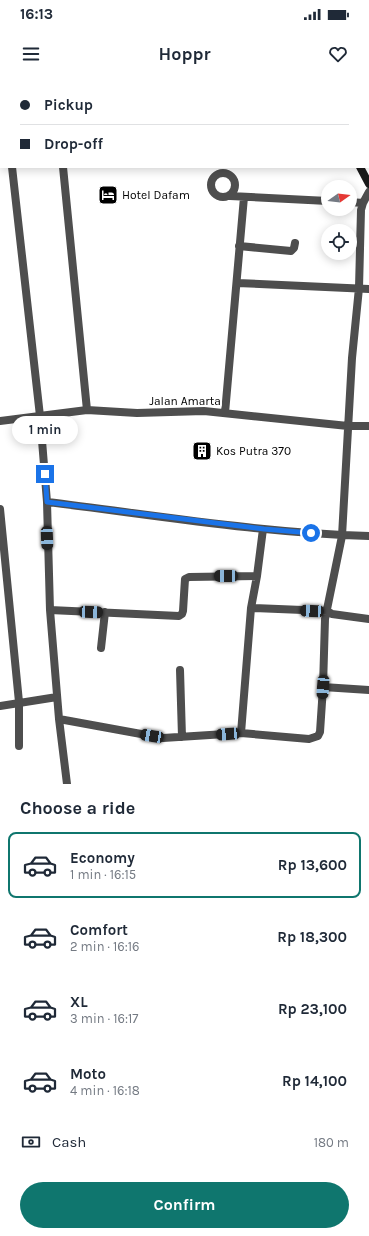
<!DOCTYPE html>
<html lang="en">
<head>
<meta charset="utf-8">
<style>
  :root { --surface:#fff; --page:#f6f6f7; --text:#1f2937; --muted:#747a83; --line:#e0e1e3; --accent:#0f766e }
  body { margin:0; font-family:Karla,sans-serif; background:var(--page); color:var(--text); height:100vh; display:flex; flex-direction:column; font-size:15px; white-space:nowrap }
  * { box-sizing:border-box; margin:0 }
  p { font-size:13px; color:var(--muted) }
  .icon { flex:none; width:22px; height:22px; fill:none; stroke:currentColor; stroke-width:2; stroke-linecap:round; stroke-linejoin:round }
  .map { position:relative; height:704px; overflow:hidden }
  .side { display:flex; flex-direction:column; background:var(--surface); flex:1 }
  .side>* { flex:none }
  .guide { position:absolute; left:0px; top:0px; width:369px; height:88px; box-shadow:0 2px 10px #0003; display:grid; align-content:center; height:88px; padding:0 20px; background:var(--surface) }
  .needle { width:26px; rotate:76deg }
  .controls { position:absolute; left:321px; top:100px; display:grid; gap:8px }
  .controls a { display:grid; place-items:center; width:36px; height:36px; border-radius:50%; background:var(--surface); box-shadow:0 2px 10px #0003; font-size:20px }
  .end { position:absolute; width:18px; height:18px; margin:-9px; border:5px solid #1a73e8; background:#fff; box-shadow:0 0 0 2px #fff }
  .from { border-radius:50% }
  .bubble { position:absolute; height:28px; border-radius:14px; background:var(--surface); box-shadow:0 2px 10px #0003; font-size:13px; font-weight:700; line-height:28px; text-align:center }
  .car { position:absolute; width:12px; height:24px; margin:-12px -6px; border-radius:5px; box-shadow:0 0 3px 1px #0007; background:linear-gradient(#222 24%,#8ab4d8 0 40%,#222 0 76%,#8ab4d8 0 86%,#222 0) }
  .guide b { display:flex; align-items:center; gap:14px; height:38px; font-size:15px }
  .guide b+b { border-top:1px solid var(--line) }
  .guide i { width:10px; height:10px; background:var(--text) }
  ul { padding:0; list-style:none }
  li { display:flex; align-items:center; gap:12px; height:66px; margin:0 8px 6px; padding:0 12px; border:2px solid transparent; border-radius:8px }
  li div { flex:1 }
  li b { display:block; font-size:15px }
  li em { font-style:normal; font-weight:700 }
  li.active { border-color:var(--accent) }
  li>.icon { width:36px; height:36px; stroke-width:1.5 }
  h2 { padding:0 20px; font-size:18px; line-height:48px }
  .pay { display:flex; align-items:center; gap:10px; height:44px; padding:0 20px; font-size:15px }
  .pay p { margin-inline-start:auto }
  .cta { display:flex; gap:8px; margin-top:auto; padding:8px 20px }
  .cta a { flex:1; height:46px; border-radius:24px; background:var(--accent); color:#fff; font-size:16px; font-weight:700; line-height:46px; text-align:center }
  .status { display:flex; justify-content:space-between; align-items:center; height:28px; padding:0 20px; background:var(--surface); direction:ltr }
  .status svg { height:11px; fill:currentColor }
  header { display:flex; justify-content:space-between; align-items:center; height:52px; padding:0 20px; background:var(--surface); font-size:18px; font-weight:700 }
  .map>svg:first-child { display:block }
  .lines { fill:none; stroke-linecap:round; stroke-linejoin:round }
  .street { stroke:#4e4e4e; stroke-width:8 }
  .secondary { stroke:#1b1b1b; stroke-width:8 }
  .route { stroke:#1a73e8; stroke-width:5 }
  .labels { text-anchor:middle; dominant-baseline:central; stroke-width:4; stroke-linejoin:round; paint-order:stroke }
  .poi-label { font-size:12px; fill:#000; stroke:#fff; text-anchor:start }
  .street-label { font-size:12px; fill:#000; stroke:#fff }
</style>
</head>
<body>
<div class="status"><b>16:13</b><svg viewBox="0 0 49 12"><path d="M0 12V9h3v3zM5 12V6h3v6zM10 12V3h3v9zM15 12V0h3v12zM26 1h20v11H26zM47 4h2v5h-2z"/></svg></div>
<header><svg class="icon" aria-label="menu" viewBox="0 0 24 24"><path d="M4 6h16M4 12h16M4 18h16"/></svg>Hoppr<svg class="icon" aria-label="heart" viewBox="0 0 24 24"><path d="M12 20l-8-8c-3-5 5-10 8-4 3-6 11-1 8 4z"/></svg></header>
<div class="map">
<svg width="369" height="704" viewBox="0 0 369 704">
  <rect width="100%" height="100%" fill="#fff"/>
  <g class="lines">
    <!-- street -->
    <path class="street" d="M 17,0 L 17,1
      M 91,0 L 92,1
      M 216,0 L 216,1
      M 268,0 L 268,1
      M 12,87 L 40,336 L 47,422 L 50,530 L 59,639 L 163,658 L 241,653 L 309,659 L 318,656 L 320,652 L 323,607 L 325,539 L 342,456 L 352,278 L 359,208 L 361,130 L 363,123 L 369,112
      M 63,87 L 87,330
      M211 105a12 12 0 1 1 24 0a12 12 0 1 1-24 0Z
      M 230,116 L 328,121
      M 350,122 L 363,123
      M 239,166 L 291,171 L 294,168 L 295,163
      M 237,203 L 369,209
      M 225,333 L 244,117
      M 0,341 L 87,330 L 137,333 L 204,331 L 348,346 L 369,346
      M 47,422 C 154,435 262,453 369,456
      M 0,429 L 19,622 L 19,666
      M 251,528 L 327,531 L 332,534 L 369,539
      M 50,530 L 179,536 L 182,534 L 183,531 L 185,499 L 189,497 L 257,496 L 263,449
      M 101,568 L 105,532
      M 180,590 L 182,657
      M 323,607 L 369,610
      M 0,626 L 57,617
      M 59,639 L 67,704
      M 241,653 L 251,528 L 257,496"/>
    <!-- secondary -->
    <path class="secondary" d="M 361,0 L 361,1
      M 0,62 L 1,62
      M 368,67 L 369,78
      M 360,87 L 369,104"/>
  </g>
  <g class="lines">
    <!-- route -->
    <path class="route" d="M 45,394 L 47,422 L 264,449 L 311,453"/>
  </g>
  <!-- icons -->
  <defs>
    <symbol id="hotel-square" viewBox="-11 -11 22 22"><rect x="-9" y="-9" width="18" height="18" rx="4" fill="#000" stroke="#fff"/><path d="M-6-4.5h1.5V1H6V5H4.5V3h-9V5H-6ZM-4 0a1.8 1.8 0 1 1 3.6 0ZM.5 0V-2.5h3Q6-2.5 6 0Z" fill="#fff"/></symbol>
    <symbol id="building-square" viewBox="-11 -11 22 22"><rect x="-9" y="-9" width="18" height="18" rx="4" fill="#000" stroke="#fff"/><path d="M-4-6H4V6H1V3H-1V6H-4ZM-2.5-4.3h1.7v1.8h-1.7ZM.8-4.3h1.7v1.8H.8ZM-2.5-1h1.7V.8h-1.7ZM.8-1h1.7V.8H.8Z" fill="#fff"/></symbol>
  </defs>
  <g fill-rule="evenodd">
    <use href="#hotel-square" x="97" y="104" width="22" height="22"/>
    <use href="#building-square" x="191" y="360" width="22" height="22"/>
  </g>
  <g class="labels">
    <!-- poi labels -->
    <g class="poi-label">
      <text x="122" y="115">Hotel Dafam</text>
      <text x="216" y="371">Kos Putra 370</text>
    </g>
    <!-- street labels -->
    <g class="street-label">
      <text x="185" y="321">Jalan Amarta</text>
    </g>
  </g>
</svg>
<div class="controls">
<a><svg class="needle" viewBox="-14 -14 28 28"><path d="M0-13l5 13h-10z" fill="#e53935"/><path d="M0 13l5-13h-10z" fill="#747a83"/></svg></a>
<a><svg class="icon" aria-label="locate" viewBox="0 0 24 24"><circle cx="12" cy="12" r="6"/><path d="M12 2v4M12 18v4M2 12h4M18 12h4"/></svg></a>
</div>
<i class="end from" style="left:311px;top:453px"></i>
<i class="end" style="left:45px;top:394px"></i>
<div class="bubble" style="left:12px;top:336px;width:66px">1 min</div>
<i class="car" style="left:47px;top:458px;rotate:178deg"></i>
<i class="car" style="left:226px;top:496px;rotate:270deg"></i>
<i class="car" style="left:312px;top:531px;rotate:273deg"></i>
<i class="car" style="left:91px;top:532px;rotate:92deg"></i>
<i class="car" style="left:323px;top:607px;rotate:184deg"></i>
<i class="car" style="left:228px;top:654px;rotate:266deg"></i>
<i class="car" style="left:152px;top:656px;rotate:280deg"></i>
<div class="guide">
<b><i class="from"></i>Pickup</b>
<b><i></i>Drop-off</b>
</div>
</div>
<section class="side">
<h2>Choose a ride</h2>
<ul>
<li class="active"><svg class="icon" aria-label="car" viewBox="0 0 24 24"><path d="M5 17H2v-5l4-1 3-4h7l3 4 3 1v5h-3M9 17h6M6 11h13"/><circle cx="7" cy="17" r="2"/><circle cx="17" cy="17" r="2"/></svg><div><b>Economy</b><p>1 min · 16:15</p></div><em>Rp 13,600</em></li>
<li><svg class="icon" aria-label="car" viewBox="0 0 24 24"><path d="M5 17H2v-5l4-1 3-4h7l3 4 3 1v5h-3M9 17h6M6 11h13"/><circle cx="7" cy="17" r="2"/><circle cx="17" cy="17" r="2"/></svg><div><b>Comfort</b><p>2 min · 16:16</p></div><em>Rp 18,300</em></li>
<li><svg class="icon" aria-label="car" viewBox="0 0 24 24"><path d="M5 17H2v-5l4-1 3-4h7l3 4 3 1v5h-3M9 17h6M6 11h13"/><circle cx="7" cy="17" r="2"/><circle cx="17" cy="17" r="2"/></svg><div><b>XL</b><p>3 min · 16:17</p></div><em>Rp 23,100</em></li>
<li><svg class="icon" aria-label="car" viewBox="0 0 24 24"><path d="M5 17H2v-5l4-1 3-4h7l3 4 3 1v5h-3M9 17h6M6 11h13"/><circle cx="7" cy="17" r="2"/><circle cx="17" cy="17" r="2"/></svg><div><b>Moto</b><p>4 min · 16:18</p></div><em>Rp 14,100</em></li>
</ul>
<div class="pay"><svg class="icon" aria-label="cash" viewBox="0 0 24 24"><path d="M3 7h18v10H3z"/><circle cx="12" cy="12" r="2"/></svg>Cash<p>180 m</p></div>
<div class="cta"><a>Confirm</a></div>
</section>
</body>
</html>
